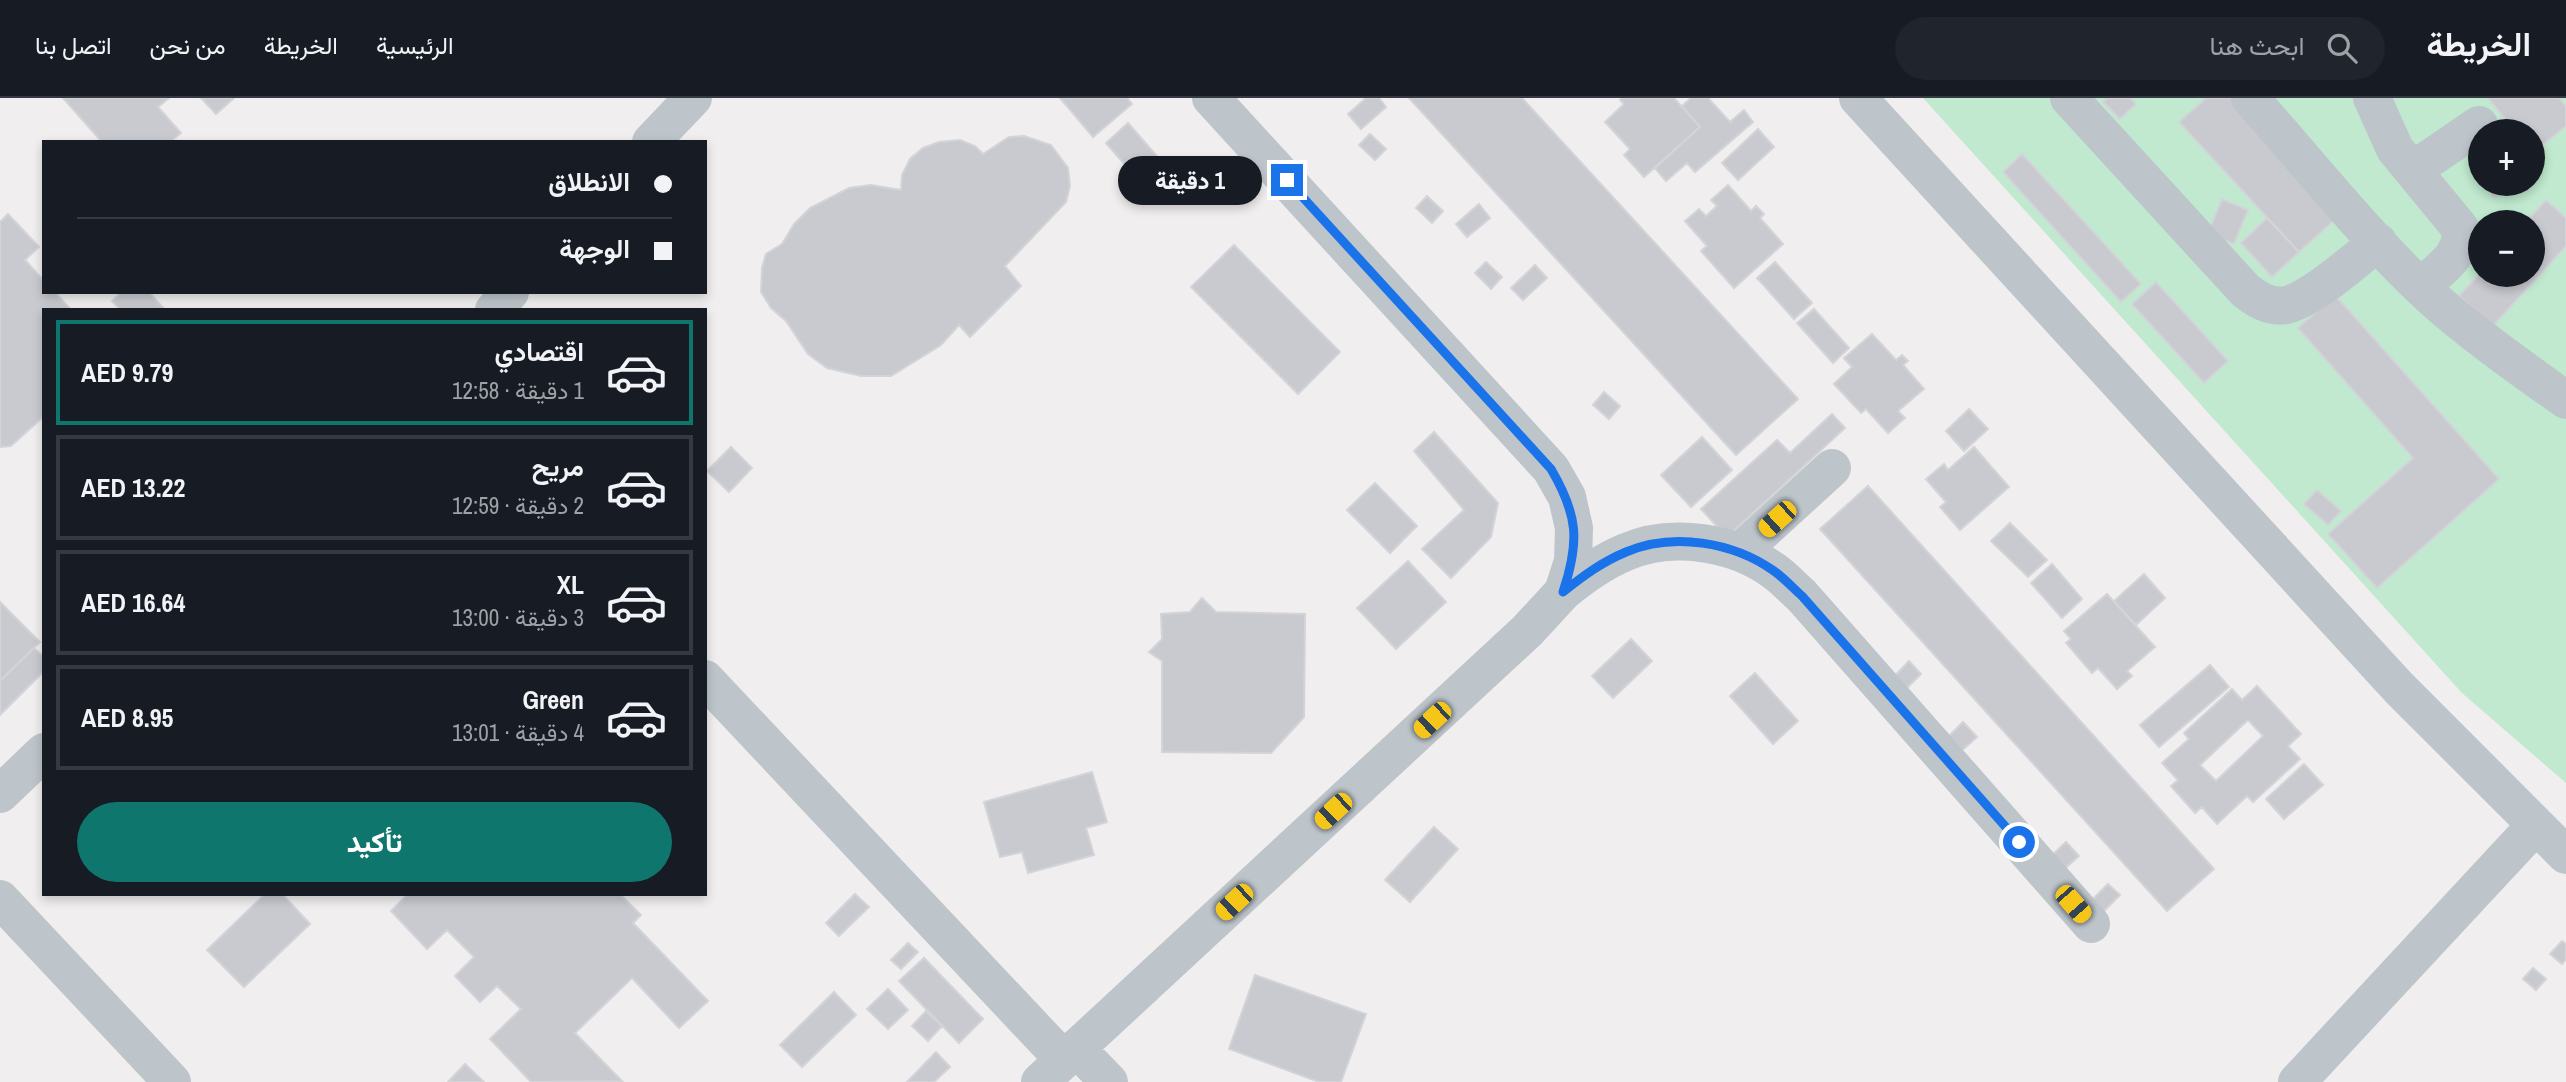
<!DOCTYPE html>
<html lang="ar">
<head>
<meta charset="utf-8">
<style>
  :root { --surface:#171b24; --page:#20242c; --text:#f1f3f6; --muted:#9ea1a6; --line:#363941; --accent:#0f766e }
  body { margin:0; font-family:"Archivo Narrow",Vazirmatn,sans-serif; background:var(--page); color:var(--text); direction:rtl; height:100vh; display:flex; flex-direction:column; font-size:26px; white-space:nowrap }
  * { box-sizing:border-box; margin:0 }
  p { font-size:23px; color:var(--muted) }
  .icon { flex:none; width:38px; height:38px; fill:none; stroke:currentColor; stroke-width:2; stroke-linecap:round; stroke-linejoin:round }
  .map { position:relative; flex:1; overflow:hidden; direction:ltr }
  .side { position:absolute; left:42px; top:210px; width:665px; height:588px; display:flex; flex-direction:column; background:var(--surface); border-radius:0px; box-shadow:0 4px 10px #0003; direction:rtl }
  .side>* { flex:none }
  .hud { position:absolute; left:42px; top:42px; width:665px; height:154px; border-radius:0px; box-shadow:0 4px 10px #0003; direction:rtl; display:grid; align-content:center; height:154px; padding:0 35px; background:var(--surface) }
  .tools { position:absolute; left:2468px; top:21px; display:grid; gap:14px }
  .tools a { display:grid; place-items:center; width:77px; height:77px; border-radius:50%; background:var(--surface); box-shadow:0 4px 10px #0003; font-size:35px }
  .end { position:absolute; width:32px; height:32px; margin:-16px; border:9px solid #1a73e8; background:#fff; box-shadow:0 0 0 4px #fff }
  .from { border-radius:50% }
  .bubble { position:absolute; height:49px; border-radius:24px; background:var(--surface); box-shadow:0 4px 10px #0003; font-size:23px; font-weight:800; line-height:49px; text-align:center; direction:rtl }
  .car { position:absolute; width:21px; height:42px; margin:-21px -10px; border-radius:9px; box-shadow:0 0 5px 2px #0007; background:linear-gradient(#f5c518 24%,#345 0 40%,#f5c518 0 76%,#345 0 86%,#f5c518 0) }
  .hud b { display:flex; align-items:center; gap:24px; height:66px; font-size:26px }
  .hud b+b { border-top:2px solid var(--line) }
  .hud i { width:18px; height:18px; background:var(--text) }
  ul { padding:12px 0 0; list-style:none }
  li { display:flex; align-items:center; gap:21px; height:105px; margin:0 14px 10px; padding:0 21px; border:4px solid var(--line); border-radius:0px }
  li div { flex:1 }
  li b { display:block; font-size:26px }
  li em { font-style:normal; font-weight:800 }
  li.selected { border-color:var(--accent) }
  li>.icon { width:63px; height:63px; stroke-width:1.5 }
  .action { display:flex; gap:14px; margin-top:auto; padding:14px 35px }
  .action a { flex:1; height:80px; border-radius:42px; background:var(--accent); color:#fff; font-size:28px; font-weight:800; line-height:80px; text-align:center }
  header { display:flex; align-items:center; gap:42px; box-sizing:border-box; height:98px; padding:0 35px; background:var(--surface); border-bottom:2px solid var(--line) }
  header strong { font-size:33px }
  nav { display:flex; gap:38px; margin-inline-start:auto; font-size:24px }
  .search { width:490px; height:63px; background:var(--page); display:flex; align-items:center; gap:18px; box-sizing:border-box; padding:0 24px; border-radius:38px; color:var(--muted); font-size:26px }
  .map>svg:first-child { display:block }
  .green { fill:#c0e9cf; fill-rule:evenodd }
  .building { fill:#c9cad0; stroke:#d2d4d8; stroke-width:2; fill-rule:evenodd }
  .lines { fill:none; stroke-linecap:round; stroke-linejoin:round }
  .minor { stroke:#bdc5cb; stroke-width:38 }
  .route { stroke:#1a73e8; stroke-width:9 }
</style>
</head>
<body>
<header>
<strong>الخريطة</strong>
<div class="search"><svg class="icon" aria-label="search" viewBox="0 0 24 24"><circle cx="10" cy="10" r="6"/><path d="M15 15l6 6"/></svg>ابحث هنا</div>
<nav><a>الرئيسية</a><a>الخريطة</a><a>من نحن</a><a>اتصل بنا</a></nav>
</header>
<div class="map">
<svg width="2566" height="984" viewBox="0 0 2566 984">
  <rect width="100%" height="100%" fill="#f0eeee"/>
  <!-- green -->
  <path class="green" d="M 1923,0 L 2566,0 L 2566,685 L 2462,595 ZM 2480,33 L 2532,33 L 2532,86 L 2480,86 ZM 2480,124 L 2532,124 L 2532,177 L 2480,177 Z"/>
  <!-- building -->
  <path class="building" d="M 63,0 L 169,0 L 158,9 L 181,35 L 170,44 L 102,44 Z
    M 201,0 L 234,0 L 216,16 Z
    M 1060,0 L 1127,0 L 1132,6 L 1093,39 Z
    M 1366,0 L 1379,0 L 1386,9 L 1361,31 L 1348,16 Z
    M 1409,0 L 1522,0 L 1798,301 L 1736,357 Z
    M 1622,0 L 1674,0 L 1700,29 L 1644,79 L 1624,57 L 1630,51 L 1605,24 L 1624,6 L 1620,2 Z
    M 1691,0 L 1708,0 L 1730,24 L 1744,12 L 1753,24 L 1695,74 L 1687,65 L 1666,83 L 1655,70 L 1700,29 L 1682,8 Z
    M 2108,0 L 2130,0 L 2136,6 L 2120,21 L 2103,4 Z
    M 2206,0 L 2232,0 L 2340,117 L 2299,154 L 2179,24 Z
    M 2488,0 L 2559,0 L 2566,8 L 2566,28 L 2533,55 L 2532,33 L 2515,33 Z
    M 1128,25 L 1168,71 L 1146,91 L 1106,45 Z
    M 1758,31 L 1774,49 L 1738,82 L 1722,65 Z
    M 1370,36 L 1386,51 L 1375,62 L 1359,47 Z
    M 1024,38 L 1051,47 L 1068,70 L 1070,88 L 1066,104 L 1005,168 L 1021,188 L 970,239 L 959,227 L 941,247 L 891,278 L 861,278 L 827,270 L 808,256 L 786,223 L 771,210 L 761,194 L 762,170 L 766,156 L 782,146 L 794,126 L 810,110 L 849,90 L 871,87 L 901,92 L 902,77 L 910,61 L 923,50 L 939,44 L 960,42 L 975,48 L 983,56 L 1009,39 Z
    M 2022,56 L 2141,186 L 2121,204 L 2003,74 Z
    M 2484,86 L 2505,86 L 2509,90 L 2494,100 Z
    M 1728,87 L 1751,113 L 1756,108 L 1764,116 L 1760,120 L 1783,146 L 1734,190 L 1701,153 L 1707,148 L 1685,123 L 1699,111 L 1706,118 L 1717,108 L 1711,102 Z
    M 1427,98 L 1443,113 L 1432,125 L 1416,110 Z
    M 2222,101 L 2248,112 L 2234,146 L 2208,135 Z
    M 2546,102 L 2566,120 L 2566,148 L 2493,228 L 2459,198 L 2480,175 L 2532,177 L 2532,124 L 2526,124 Z
    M 1479,106 L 1490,120 L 1467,139 L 1456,126 Z
    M 8,116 L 39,149 L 25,162 L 44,183 L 44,194 L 55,194 L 71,212 L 44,212 L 44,318 L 11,348 L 0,349 L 0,124 Z
    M 2267,120 L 2299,154 L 2272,179 L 2241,145 Z
    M 1234,147 L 1340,254 L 1298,296 L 1191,189 Z
    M 1486,164 L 1502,179 L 1491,191 L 1475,175 Z
    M 1775,164 L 1812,205 L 1794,221 L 1757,180 Z
    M 1535,167 L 1547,180 L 1523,202 L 1511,190 Z
    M 2156,184 L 2228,263 L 2204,285 L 2132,206 Z
    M 122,194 L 149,194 L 165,212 L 121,212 L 112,203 Z
    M 2335,197 L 2499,381 L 2377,490 L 2328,436 L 2413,360 L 2298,230 Z
    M 1814,211 L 1849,250 L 1833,265 L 1797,225 Z
    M 1872,236 L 1896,262 L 1902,257 L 1908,263 L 1903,267 L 1924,291 L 1898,313 L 1905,320 L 1888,335 L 1866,311 L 1861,315 L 1834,286 L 1852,269 L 1844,260 Z
    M 1604,294 L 1620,308 L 1609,321 L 1593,307 Z
    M 1969,311 L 1988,331 L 1964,353 L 1946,333 Z
    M 1832,316 L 1845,330 L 1727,439 L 1701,411 L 1777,342 L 1790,355 Z
    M 1434,334 L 1498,405 L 1491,439 L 1451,480 L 1422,451 L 1464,412 L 1414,353 Z
    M 1702,339 L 1732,372 L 1691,409 L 1661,377 Z
    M 731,349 L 752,370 L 729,394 L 707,373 Z
    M 1974,349 L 2009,389 L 1960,432 L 1940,409 L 1946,404 L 1926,381 L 1944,366 L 1948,372 Z
    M 1375,385 L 1417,428 L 1390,455 L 1347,412 Z
    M 1868,388 L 2214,771 L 2167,813 L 1820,431 Z
    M 2317,392 L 2341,413 L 2328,427 L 2304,406 Z
    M 2010,425 L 2047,462 L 2028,479 L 1991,443 Z
    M 1408,463 L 1446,504 L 1396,551 L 1357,510 Z
    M 2052,466 L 2082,501 L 2062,520 L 2031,485 Z
    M 2144,476 L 2165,500 L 2136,527 L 2114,503 Z
    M 2107,496 L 2155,549 L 2127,573 L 2132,578 L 2117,591 L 2098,570 L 2092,575 L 2066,545 L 2071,541 L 2064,533 Z
    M 1202,500 L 1216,514 L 1305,516 L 1304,619 L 1271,655 L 1162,654 L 1162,563 L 1149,554 L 1162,541 L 1161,516 L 1190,514 Z
    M 0,504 L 40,544 L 0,583 Z
    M 1631,541 L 1652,563 L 1613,600 L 1592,578 Z
    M 34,550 L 44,559 L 44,573 L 0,617 L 0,583 Z
    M 1909,563 L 1921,576 L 1900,597 L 1888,585 Z
    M 2210,567 L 2229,589 L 2159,649 L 2140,627 Z
    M 1755,575 L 1798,623 L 1773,646 L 1730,598 Z
    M 2257,588 L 2301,636 L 2288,648 L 2300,661 L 2253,704 L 2247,698 L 2217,726 L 2202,709 L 2195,715 L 2171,688 L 2178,682 L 2162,665 L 2189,641 L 2184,635 L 2232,591 L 2242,602 ZM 2248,622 L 2263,638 L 2216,683 L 2200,667 Z
    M 1963,624 L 1977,639 L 1957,657 L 1943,644 Z
    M 2304,666 L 2323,687 L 2284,721 L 2266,701 Z
    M 1092,674 L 1107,724 L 1086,730 L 1094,757 L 1028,775 L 1022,754 L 1000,759 L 984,704 Z
    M 1434,729 L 1458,751 L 1410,804 L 1385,782 Z
    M 2066,744 L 2079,758 L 2061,774 L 2049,760 Z
    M 2108,786 L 2120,797 L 2102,815 L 2090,804 Z
    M 265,796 L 282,796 L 310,826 L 244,889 L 207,852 Z
    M 408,796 L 620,796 L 641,817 L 633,825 L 708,903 L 679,930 L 632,880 L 575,935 L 622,983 L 531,984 L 490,941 L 521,911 L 497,888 L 480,904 L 455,878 L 474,859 L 447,832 L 427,851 L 391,813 Z
    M 855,796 L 869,809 L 839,838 L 826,825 Z
    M 2562,843 L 2566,846 L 2566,861 L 2562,866 L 2550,856 Z
    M 908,845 L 918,854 L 901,871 L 891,862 Z
    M 924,860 L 983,921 L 959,945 L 899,883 Z
    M 2533,870 L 2546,881 L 2536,892 L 2523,881 Z
    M 1255,877 L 1366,916 L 1341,984 L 1319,984 L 1229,951 Z
    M 888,891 L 908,912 L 888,931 L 867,911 Z
    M 834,894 L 856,917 L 802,969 L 780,947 Z
    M 926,913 L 942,928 L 928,943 L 912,928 Z
    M 936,954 L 950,969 L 934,984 L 907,984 Z
    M 465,966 L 484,984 L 448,984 Z"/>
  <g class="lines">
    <!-- minor -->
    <path class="minor" d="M 1858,0 L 2399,590 L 2566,757
      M 2069,0 L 2245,192 C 2257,202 2270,210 2286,207 C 2311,202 2357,161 2378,144
      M 2250,0 C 2312,69 2376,152 2446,212 C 2484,244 2525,273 2566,302
      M 2372,0 L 2395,51 L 2460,130 C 2465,156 2440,171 2422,188
      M 651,44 L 693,0
      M 2413,72 L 2479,27
      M 494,212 L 510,194
      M 1740,454 L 1832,370
      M 1563,494 C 1583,478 1602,464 1626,454 C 1672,434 1734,444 1774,473 C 1784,480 1793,490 1802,498 L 2091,826
      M 705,581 L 1064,962
      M 0,696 L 44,654
      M 0,801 L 172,984
      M 1076,950 L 1109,984
      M 1040,984 L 1527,533 L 1563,494 L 1573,463 L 1574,430 L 1567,399 L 1551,371 L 1211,0
      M 2297,984 L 2535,728"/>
  </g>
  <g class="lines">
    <!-- route -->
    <path class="route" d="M 1287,82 L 1551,371 C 1578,417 1580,443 1563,494 C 1583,478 1602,464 1626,454 C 1673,434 1733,444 1774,473 C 1784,480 1793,490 1802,498 L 2019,744"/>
  </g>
</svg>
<div class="tools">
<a>+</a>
<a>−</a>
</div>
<i class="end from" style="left:2019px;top:744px"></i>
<i class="end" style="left:1287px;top:82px"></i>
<div class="bubble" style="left:1118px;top:58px;width:144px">1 دقيقة</div>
<i class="car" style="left:1777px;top:421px;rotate:228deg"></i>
<i class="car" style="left:1432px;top:622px;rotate:227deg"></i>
<i class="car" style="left:1333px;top:713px;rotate:227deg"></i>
<i class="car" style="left:1234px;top:804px;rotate:227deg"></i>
<i class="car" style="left:2073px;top:806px;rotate:139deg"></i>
<div class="hud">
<b><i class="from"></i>الانطلاق</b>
<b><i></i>الوجهة</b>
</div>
<section class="side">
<ul>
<li class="selected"><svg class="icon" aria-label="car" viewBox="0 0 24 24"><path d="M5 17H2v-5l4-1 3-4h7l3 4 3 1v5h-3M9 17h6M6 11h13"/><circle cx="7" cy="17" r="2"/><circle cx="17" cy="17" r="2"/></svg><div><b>اقتصادي</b><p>1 دقيقة · 12:58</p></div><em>AED 9.79</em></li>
<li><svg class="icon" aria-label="car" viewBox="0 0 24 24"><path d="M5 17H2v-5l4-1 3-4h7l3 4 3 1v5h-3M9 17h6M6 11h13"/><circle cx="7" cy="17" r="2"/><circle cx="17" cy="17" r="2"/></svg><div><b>مريح</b><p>2 دقيقة · 12:59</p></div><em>AED 13.22</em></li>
<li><svg class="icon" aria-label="car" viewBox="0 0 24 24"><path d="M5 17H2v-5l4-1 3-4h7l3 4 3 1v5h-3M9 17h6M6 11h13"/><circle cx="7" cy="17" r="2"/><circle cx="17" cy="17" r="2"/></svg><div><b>XL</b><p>3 دقيقة · 13:00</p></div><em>AED 16.64</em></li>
<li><svg class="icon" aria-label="car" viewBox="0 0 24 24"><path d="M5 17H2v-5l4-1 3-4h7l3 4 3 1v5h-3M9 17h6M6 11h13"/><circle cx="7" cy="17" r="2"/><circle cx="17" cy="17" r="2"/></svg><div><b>Green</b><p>4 دقيقة · 13:01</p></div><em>AED 8.95</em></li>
</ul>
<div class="action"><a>تأكيد</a></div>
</section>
</div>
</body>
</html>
